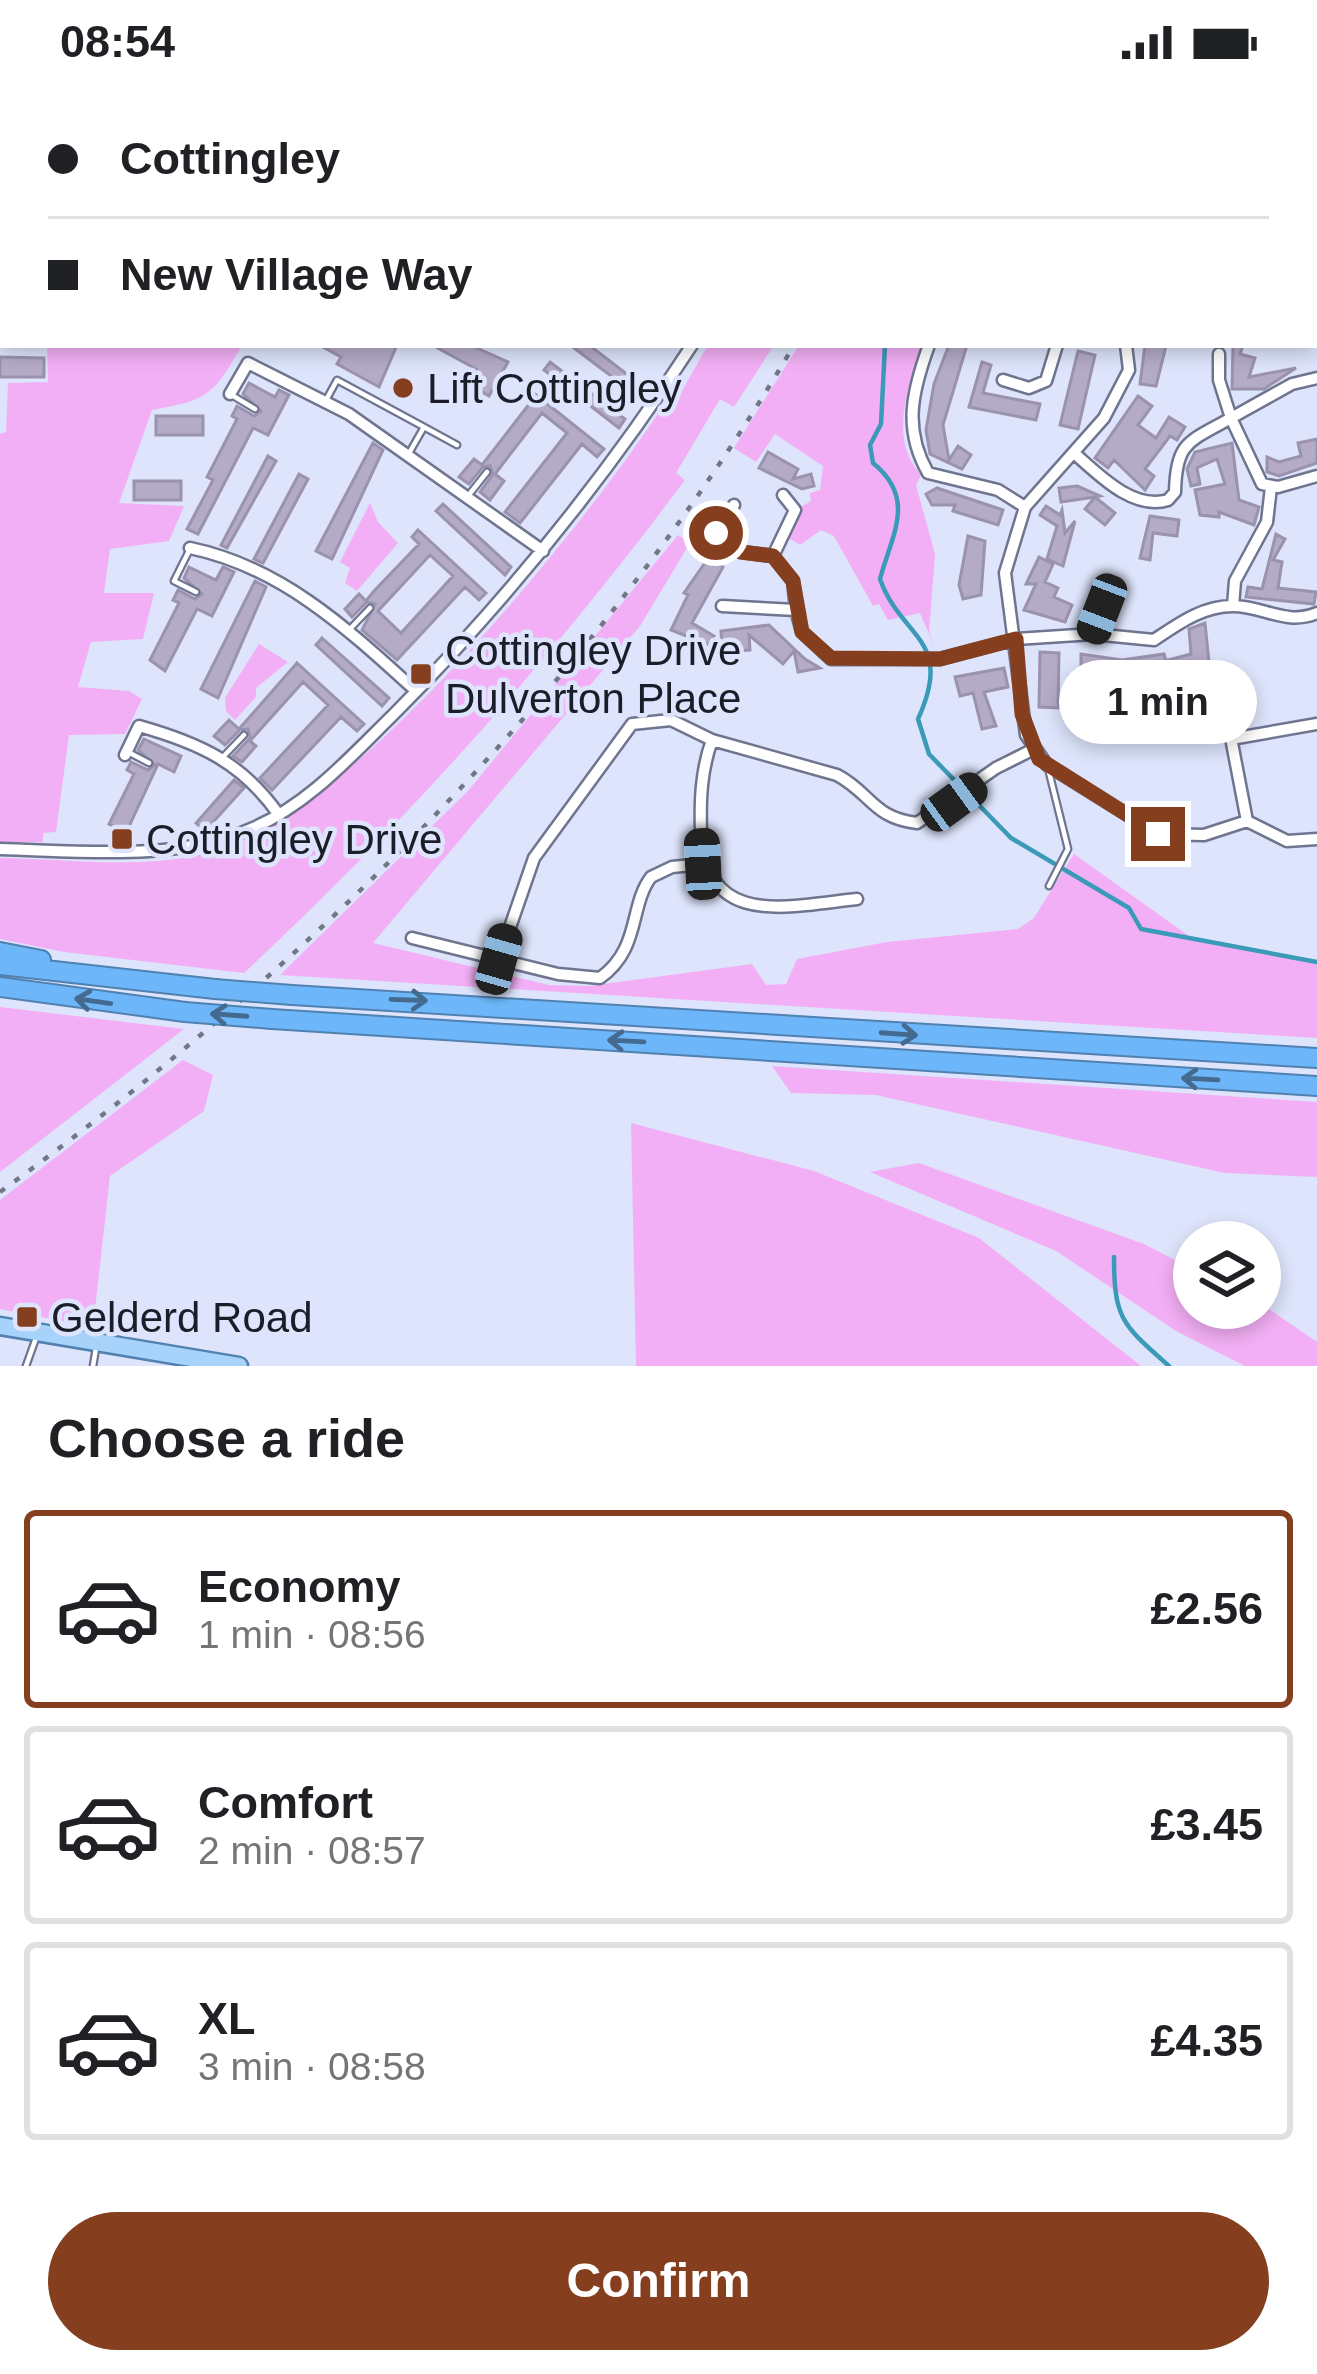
<!DOCTYPE html>
<html lang="en">
<head>
<meta charset="utf-8">
<style>
  :root { --surface:#fff; --page:#f2f2f2; --text:#202124; --muted:#757577; --line:#e0e0e0; --accent:#863f1e }
  body { margin:0; font-family:Helvetica,sans-serif; background:var(--page); color:var(--text); height:100vh; display:flex; flex-direction:column; font-size:45px; white-space:nowrap }
  * { box-sizing:border-box; margin:0 }
  p { font-size:39px; color:var(--muted) }
  .icon { flex:none; width:66px; height:66px; fill:none; stroke:currentColor; stroke-width:2; stroke-linecap:round; stroke-linejoin:round }
  .map { position:relative; height:1282px; overflow:hidden }
  .drawer { display:flex; flex-direction:column; background:var(--surface); flex:1 }
  .drawer>* { flex:none }
  .banner { position:absolute; left:0px; top:0px; width:1317px; height:264px; box-shadow:0 6px 18px #0003; display:grid; align-content:center; height:264px; padding:0 48px; background:var(--surface) }
  .buttons { position:absolute; left:1173px; top:1137px; display:grid; gap:24px }
  .buttons a { display:grid; place-items:center; width:108px; height:108px; border-radius:50%; background:var(--surface); box-shadow:0 6px 18px #0003; font-size:60px }
  .end { position:absolute; width:54px; height:54px; margin:-27px; border:15px solid #863f1e; background:#fff; box-shadow:0 0 0 6px #fff }
  .from { border-radius:50% }
  .bubble { position:absolute; height:84px; border-radius:42px; background:var(--surface); box-shadow:0 6px 18px #0003; font-size:39px; font-weight:700; line-height:84px; text-align:center }
  .car { position:absolute; width:36px; height:72px; margin:-36px -18px; border-radius:15px; box-shadow:0 0 9px 3px #0007; background:linear-gradient(#222 24%,#8ab4d8 0 40%,#222 0 76%,#8ab4d8 0 86%,#222 0) }
  .banner b { display:flex; align-items:center; gap:42px; height:114px; font-size:45px }
  .banner b+b { border-top:3px solid var(--line) }
  .banner i { width:30px; height:30px; background:var(--text) }
  ul { padding:0; list-style:none }
  li { display:flex; align-items:center; gap:36px; height:198px; margin:0 24px 18px; padding:0 24px; border:6px solid var(--line); border-radius:12px }
  li div { flex:1 }
  li b { display:block; font-size:45px }
  li em { font-style:normal; font-weight:700 }
  li.current { border-color:var(--accent) }
  li>.icon { width:108px; height:108px; stroke-width:1.5 }
  h2 { padding:0 48px; font-size:54px; line-height:144px }
  .primary-button { display:flex; gap:24px; margin-top:auto; padding:24px 48px }
  .primary-button a { flex:1; height:138px; border-radius:72px; background:var(--accent); color:#fff; font-size:48px; font-weight:700; line-height:138px; text-align:center }
  .status { display:flex; justify-content:space-between; align-items:center; height:84px; padding:0 60px; background:var(--surface); direction:ltr }
  .status svg { height:33px; fill:currentColor }
  .map>svg:first-child { display:block }
  .green { fill:#f3aff5 }
  .lines { fill:none; stroke-linecap:round; stroke-linejoin:round }
  .stream { stroke:#3a9ab7; stroke-width:4.5 }
  .building { fill:#b4abc7; stroke:#9b92ae; stroke-width:3; fill-rule:evenodd }
  .service-casing { stroke:#6f758f; stroke-width:9 }
  .minor-casing { stroke:#6f758f; stroke-width:15 }
  .primary-casing { stroke:#5081b0; stroke-width:21 }
  .motorway-casing { stroke:#5081b0; stroke-width:22 }
  .service { stroke:#fff; stroke-width:4.5 }
  .minor { stroke:#fff; stroke-width:10 }
  .primary { stroke:#a7d3fb; stroke-width:16 }
  .motorway { stroke:#6cb6f9; stroke-width:18 }
  .rail { stroke:#727787; stroke-width:4.5; stroke-dasharray:6 12; stroke-linecap:butt }
  .motorway-bridge-casing { stroke:#5081b0; stroke-width:22; stroke-linecap:butt }
  .motorway-bridge { stroke:#6cb6f9; stroke-width:18 }
  .oneway { stroke:#446a90 }
  .route { stroke:#863f1e; stroke-width:15 }
  .poi-dot { fill:#863f1e; stroke:#dde4fb; stroke-width:4.5 }
  .labels { text-anchor:middle; dominant-baseline:central; stroke-width:9; stroke-linejoin:round; paint-order:stroke }
  .poi-label { font-size:42px; fill:#1b1e28; stroke:#dde4fb; text-anchor:start }
</style>
</head>
<body>
<div class="status"><b>08:54</b><svg viewBox="0 0 49 12"><path d="M0 12V9h3v3zM5 12V6h3v6zM10 12V3h3v9zM15 12V0h3v12zM26 1h20v11H26zM47 4h2v5h-2z"/></svg></div>
<div class="map">
<svg width="1317" height="1282" viewBox="0 0 1317 1282">
  <rect width="100%" height="100%" fill="#dde4fb"/>
  <!-- green -->
  <path class="green" d="M 47,261 L 242,261 C 214,311 208,316 152,326 L 119,419 L 184,422 L 169,457 L 110,465 L 104,509 L 154,509 L 143,555 L 91,558 L 78,603 L 129,607 L 142,615 L 125,650 L 69,651 L 56,748 L 43,749 L 43,758 L 0,758 L 0,350 L 6,348 L 8,299 L 48,298 Z
    M 708,261 L 774,261 L 734,323 L 720,315 L 676,389 L 685,396 C 550,577 409,735 244,889 L 64,868 L 0,855 L 0,774 C 69,775 151,787 218,766 C 354,726 579,449 659,328 L 671,326 Z
    M 799,261 L 922,261 C 908,302 888,356 921,391 L 916,401 L 935,470 L 929,548 L 935,564 L 920,529 L 888,536 L 879,520 L 873,522 L 834,452 L 821,446 L 800,461 L 789,454 L 801,423 L 811,417 L 810,409 L 820,406 L 823,382 L 775,350 L 756,378 L 734,364 Z
    M 370,419 L 378,438 L 398,459 L 357,507 L 345,499 L 350,484 L 340,478 Z
    M 678,451 L 690,459 L 640,542 L 373,859 L 549,901 L 589,902 L 752,880 L 766,901 L 786,900 L 797,875 L 887,858 L 1018,845 L 1034,834 L 1074,770 L 1189,852 L 1317,878 L 1317,954 L 280,891 L 468,707 Z
    M 259,560 L 288,578 L 256,604 L 256,613 L 235,636 L 226,627 L 225,614 Z
    M 0,923 L 184,945 L 0,1088 Z
    M 183,976 L 213,991 L 204,1027 L 110,1092 L 93,1243 L 0,1225 L 0,1116 Z
    M 772,982 L 1317,1018 L 1317,1093 L 1225,1089 L 876,1011 L 791,1009 Z
    M 631,1039 L 814,1087 L 979,1154 L 1141,1282 L 636,1282 Z
    M 919,1079 L 1144,1160 L 1194,1186 L 1194,1224 L 1260,1224 L 1260,1219 L 1317,1258 L 1317,1282 L 1245,1282 L 1176,1247 L 1056,1167 L 870,1088 Z"/>
  <g class="lines">
    <!-- stream -->
    <path class="stream" d="M 994,3 L 996,0
      M 885,261 L 881,340 L 870,361 L 873,379 C 917,415 892,450 880,495 C 901,555 955,554 918,635 L 929,670 L 960,702
      M 976,718 L 1011,754 L 1129,824 L 1141,845 L 1317,878
      M 1114,1173 C 1114,1236 1123,1241 1169,1282"/>
  </g>
  <!-- building -->
  <path class="building" d="M 319,261 L 397,261 L 379,303 L 337,280 L 341,273 Z
    M 432,261 L 470,261 L 508,278 L 489,312 L 468,300 L 476,285 Z
    M 570,261 L 589,261 L 649,307 L 643,316 Z
    M 949,261 L 967,261 L 943,341 L 949,376 L 958,362 L 971,371 L 962,385 L 930,370 L 926,346 L 934,300 Z
    M 1145,261 L 1166,262 L 1156,302 L 1140,300 Z
    M 1233,261 L 1243,261 L 1240,270 L 1255,274 L 1249,293 L 1296,284 L 1264,305 L 1232,305 Z
    M 1078,267 L 1095,271 L 1078,345 L 1060,341 Z
    M 0,273 L 44,274 L 44,293 L 0,293 Z
    M 550,278 L 625,335 L 619,344 L 544,286 Z
    M 982,278 L 991,281 L 983,309 L 1040,320 L 1036,336 L 969,323 Z
    M 249,299 L 275,313 L 279,306 L 289,311 L 268,351 L 253,344 L 198,450 L 187,445 L 213,396 L 207,393 L 237,335 L 232,332 L 237,322 L 254,332 L 261,327 L 243,310 Z
    M 530,306 L 604,365 L 597,373 L 582,360 L 520,439 L 505,428 L 567,349 L 542,329 L 495,390 L 504,397 L 490,416 L 480,408 L 493,390 L 490,382 L 483,383 L 469,400 L 459,393 L 474,375 L 482,381 L 530,319 L 524,314 Z
    M 1138,312 L 1152,322 L 1138,341 L 1156,354 L 1169,333 L 1185,343 L 1177,356 L 1170,352 L 1145,385 L 1154,392 L 1145,406 L 1114,376 L 1108,384 L 1095,374 Z
    M 156,332 L 203,332 L 203,351 L 156,351 Z
    M 1317,355 L 1317,379 L 1279,392 L 1267,388 L 1267,373 L 1279,378 L 1301,372 L 1298,359 Z
    M 373,359 L 383,366 L 332,475 L 316,467 Z
    M 1232,359 L 1239,416 L 1259,423 L 1254,441 L 1219,428 L 1219,433 L 1200,431 L 1195,406 L 1225,400 L 1217,375 L 1197,384 L 1200,400 L 1191,402 L 1187,385 L 1195,368 Z
    M 768,368 L 798,385 L 793,395 L 811,390 L 814,402 L 802,405 L 759,384 Z
    M 268,372 L 276,377 L 227,464 L 221,461 Z
    M 299,390 L 308,395 L 263,479 L 254,475 Z
    M 134,397 L 181,397 L 181,416 L 134,416 Z
    M 1077,402 L 1100,412 L 1095,413 L 1115,429 L 1105,441 L 1085,425 L 1095,413 L 1061,418 L 1059,404 Z
    M 937,404 L 1003,426 L 998,441 L 953,427 L 955,421 L 932,421 L 926,410 Z
    M 443,420 L 511,483 L 505,491 L 436,427 Z
    M 1046,422 L 1060,431 L 1062,426 L 1065,449 L 1075,437 L 1063,482 L 1047,475 L 1057,442 L 1040,431 Z
    M 1150,432 L 1179,436 L 1177,452 L 1153,449 L 1150,476 L 1140,474 Z
    M 418,446 L 486,509 L 479,516 L 465,503 L 397,576 L 362,546 L 375,520 L 367,518 L 352,533 L 345,525 L 359,510 L 366,517 L 374,507 L 419,460 L 412,453 ZM 430,471 L 453,492 L 401,549 L 378,527 Z
    M 1276,450 L 1285,455 L 1273,476 L 1282,478 L 1278,504 L 1316,508 L 1314,520 L 1246,513 L 1248,503 L 1262,505 Z
    M 968,452 L 985,457 L 981,511 L 963,515 L 959,501 Z
    M 709,473 L 723,483 L 692,539 L 714,552 L 709,561 L 671,546 L 688,511 L 684,509 Z
    M 1039,473 L 1053,480 L 1045,498 L 1058,504 L 1054,513 L 1072,521 L 1065,538 L 1024,526 L 1036,500 L 1026,500 Z
    M 189,483 L 216,496 L 223,483 L 234,488 L 212,532 L 197,525 L 165,587 L 150,576 L 179,519 L 173,516 L 178,506 L 195,515 L 202,510 L 184,494 Z
    M 255,497 L 266,503 L 218,614 L 201,605 Z
    M 1205,539 L 1209,578 L 1171,587 L 1168,576 L 1191,570 L 1189,545 Z
    M 769,541 L 805,575 L 820,584 L 798,588 L 794,567 L 783,580 L 749,551 L 750,566 L 722,568 L 721,547 Z
    M 322,554 L 389,614 L 382,622 L 316,561 Z
    M 1040,568 L 1059,569 L 1058,624 L 1039,623 Z
    M 1081,570 L 1122,576 L 1164,570 L 1168,584 L 1116,588 L 1116,592 L 1081,589 Z
    M 297,579 L 364,640 L 357,647 L 341,633 L 272,706 L 260,694 L 328,621 L 303,598 L 250,657 L 256,662 L 242,678 L 233,672 L 250,654 L 248,645 L 240,646 L 225,661 L 214,652 L 229,636 L 239,645 Z
    M 1004,584 L 1008,603 L 984,608 L 996,642 L 982,645 L 973,609 L 960,612 L 955,593 Z
    M 144,655 L 181,672 L 174,688 L 158,680 L 126,749 L 109,740 L 134,690 L 127,686 L 131,678 L 148,686 L 155,681 L 138,666 Z
    M 234,696 L 244,704 L 205,747 L 196,739 Z"/>
  <g class="lines">
    <defs>
      <path id="service" d="M 258,0 L 265,0
        M 230,310 L 255,325
        M 325,318 L 337,296 L 424,343 L 408,371
        M 424,343 L 457,361
        M 468,412 L 487,388
        M 190,465 L 174,497 L 196,508
        M 349,546 L 370,524
        M 128,668 L 149,679
        M 221,675 L 244,651
        M 1049,802 L 1068,765 L 1049,688
        M 26,1282 L 36,1254
        M 93,1282 L 96,1264"/>
      <path id="minor" d="M 224,0 L 225,3
        M 757,0 L 757,3
        M 1061,0 L 1063,3
        M 1207,0 L 1219,3
        M 89,3 L 91,0
        M 509,3 L 511,0
        M 800,3 L 800,0
        M 1103,3 L 1122,3
        M 1153,3 L 1154,0
        M 1238,3 L 1239,0
        M 0,207 L 3,203
        M 929,261 C 912,308 903,345 928,389 L 998,406 L 1025,423
        M 1126,261 L 1129,286 L 1104,334 L 1025,423 L 1005,489 L 1026,651 L 1047,681 L 1158,750 L 1204,751 L 1247,737 L 1287,757 L 1317,755
        M 1317,294 L 1292,300 L 1231,334 L 1262,400 L 1278,403 L 1317,392
        M 1003,296 L 1029,304 L 1046,297 L 1057,261
        M 230,310 L 248,279 L 349,330 L 543,467
        M 1074,369 C 1098,390 1133,427 1168,416 L 1175,408 C 1176,357 1189,358 1231,334 L 1219,296 L 1219,270
        M 734,421 L 715,449 L 741,468 L 773,472 L 793,497 L 796,526
        M 190,464 C 282,483 349,546 416,607
        M 773,472 L 795,426 L 783,411
        M 722,522 L 796,526 L 802,548 L 831,575 L 940,575 L 1016,555 L 1093,550 L 1154,556 C 1178,540 1202,522 1233,522 C 1264,522 1286,542 1317,529
        M 1233,522 L 1235,497 L 1267,438 L 1271,403
        M 1093,550 L 1112,500
        M 1227,633 L 1247,737
        M 1231,655 L 1317,640
        M 712,656 C 701,687 700,716 701,748 C 706,844 784,823 857,815
        M 125,671 L 139,642 C 199,659 242,678 279,731
        M 0,765 C 81,767 177,778 253,744 C 309,720 351,672 394,630 C 506,517 605,395 692,261
        M 412,854 L 558,890 L 600,894 C 641,865 629,822 651,793 L 672,783 L 703,780
        M 499,875 L 534,774 L 632,640 L 671,636 L 712,656 L 837,691 C 871,709 873,734 917,739 L 996,684 L 1032,666"/>
      <path id="primary" d="M 0,1242 L 239,1282"/>
      <path id="motorway" d="M 0,868 L 41,876
        M 0,881 L 215,905
        M 0,903 L 185,928
        M 292,911 L 1317,974
        M 272,935 L 1317,1002"/>
    </defs>
    <!-- service casing -->
    <use href="#service" class="service-casing"/>
    <!-- minor casing -->
    <use href="#minor" class="minor-casing"/>
    <!-- primary casing -->
    <use href="#primary" class="primary-casing"/>
    <!-- motorway casing -->
    <use href="#motorway" class="motorway-casing"/>
    <!-- service -->
    <use href="#service" class="service"/>
    <!-- minor -->
    <use href="#minor" class="minor"/>
    <!-- primary -->
    <use href="#primary" class="primary"/>
    <!-- motorway -->
    <use href="#motorway" class="motorway"/>
    <!-- rail -->
    <path class="rail" d="M 935,3 L 937,0
      M 0,1108 C 312,882 598,596 794,261"/>
    <defs>
      <path id="motorway-bridge" d="M 215,905 L 292,911
        M 185,928 L 272,935"/>
    </defs>
    <!-- motorway-bridge casing -->
    <use href="#motorway-bridge" class="motorway-bridge-casing"/>
    <!-- motorway-bridge -->
    <use href="#motorway-bridge" class="motorway-bridge"/>
  </g>
  <!-- one-way arrows -->
  <defs><path id="oneway-shaft" d="M-6 0H5M1.5-3L5.5 0L1.5 3" fill="none" stroke-width="1.6" stroke-linecap="round" stroke-linejoin="round" transform="scale(3)"/></defs>
  <g class="oneway">
    <use href="#oneway-shaft" transform="translate(409 916) rotate(2)"/>
    <use href="#oneway-shaft" transform="translate(93 917) rotate(-172)"/>
    <use href="#oneway-shaft" transform="translate(229 931) rotate(-176)"/>
    <use href="#oneway-shaft" transform="translate(899 950) rotate(4)"/>
    <use href="#oneway-shaft" transform="translate(626 957) rotate(-177)"/>
    <use href="#oneway-shaft" transform="translate(1200 995) rotate(-177)"/>
  </g>
  <g class="lines">
    <!-- route -->
    <path class="route" d="M 716,449 L 741,468 L 773,472 L 793,497 L 802,548 L 831,574 L 940,575 L 1016,555 L 1022,630 L 1039,675 L 1158,750"/>
  </g>
  <!-- markers -->
  <g class="poi-dot">
    <circle cx="403" cy="304" r="12"/>
    <rect x="409" y="578" width="24" height="24" rx="6"/>
    <rect x="110" y="743" width="24" height="24" rx="6"/>
    <rect x="15" y="1221" width="24" height="24" rx="6"/>
  </g>
  <g class="labels">
    <!-- poi labels -->
    <g class="poi-label">
      <text x="427" y="304">Lift Cottingley</text>
      <text x="445" y="566">Cottingley Drive<tspan x="445" dy="48">Dulverton Place</tspan></text>
      <text x="146" y="755">Cottingley Drive</text>
      <text x="51" y="1233">Gelderd Road</text>
    </g>
  </g>
</svg>
<div class="buttons">
<a><svg class="icon" aria-label="layers" viewBox="0 0 24 24"><path d="M12 4l9 5-9 5-9-5zM3 14l9 5 9-5"/></svg></a>
</div>
<i class="end from" style="left:716px;top:449px"></i>
<i class="end" style="left:1158px;top:750px"></i>
<div class="bubble" style="left:1059px;top:576px;width:198px">1 min</div>
<i class="car" style="left:1102px;top:525px;rotate:201deg"></i>
<i class="car" style="left:954px;top:718px;rotate:54deg"></i>
<i class="car" style="left:703px;top:780px;rotate:357deg"></i>
<i class="car" style="left:499px;top:875px;rotate:16deg"></i>
<div class="banner">
<b><i class="from"></i>Cottingley</b>
<b><i></i>New Village Way</b>
</div>
</div>
<section class="drawer">
<h2>Choose a ride</h2>
<ul>
<li class="current"><svg class="icon" aria-label="car" viewBox="0 0 24 24"><path d="M5 17H2v-5l4-1 3-4h7l3 4 3 1v5h-3M9 17h6M6 11h13"/><circle cx="7" cy="17" r="2"/><circle cx="17" cy="17" r="2"/></svg><div><b>Economy</b><p>1 min · 08:56</p></div><em>£2.56</em></li>
<li><svg class="icon" aria-label="car" viewBox="0 0 24 24"><path d="M5 17H2v-5l4-1 3-4h7l3 4 3 1v5h-3M9 17h6M6 11h13"/><circle cx="7" cy="17" r="2"/><circle cx="17" cy="17" r="2"/></svg><div><b>Comfort</b><p>2 min · 08:57</p></div><em>£3.45</em></li>
<li><svg class="icon" aria-label="car" viewBox="0 0 24 24"><path d="M5 17H2v-5l4-1 3-4h7l3 4 3 1v5h-3M9 17h6M6 11h13"/><circle cx="7" cy="17" r="2"/><circle cx="17" cy="17" r="2"/></svg><div><b>XL</b><p>3 min · 08:58</p></div><em>£4.35</em></li>
</ul>
<div class="primary-button"><a>Confirm</a></div>
</section>
</body>
</html>
